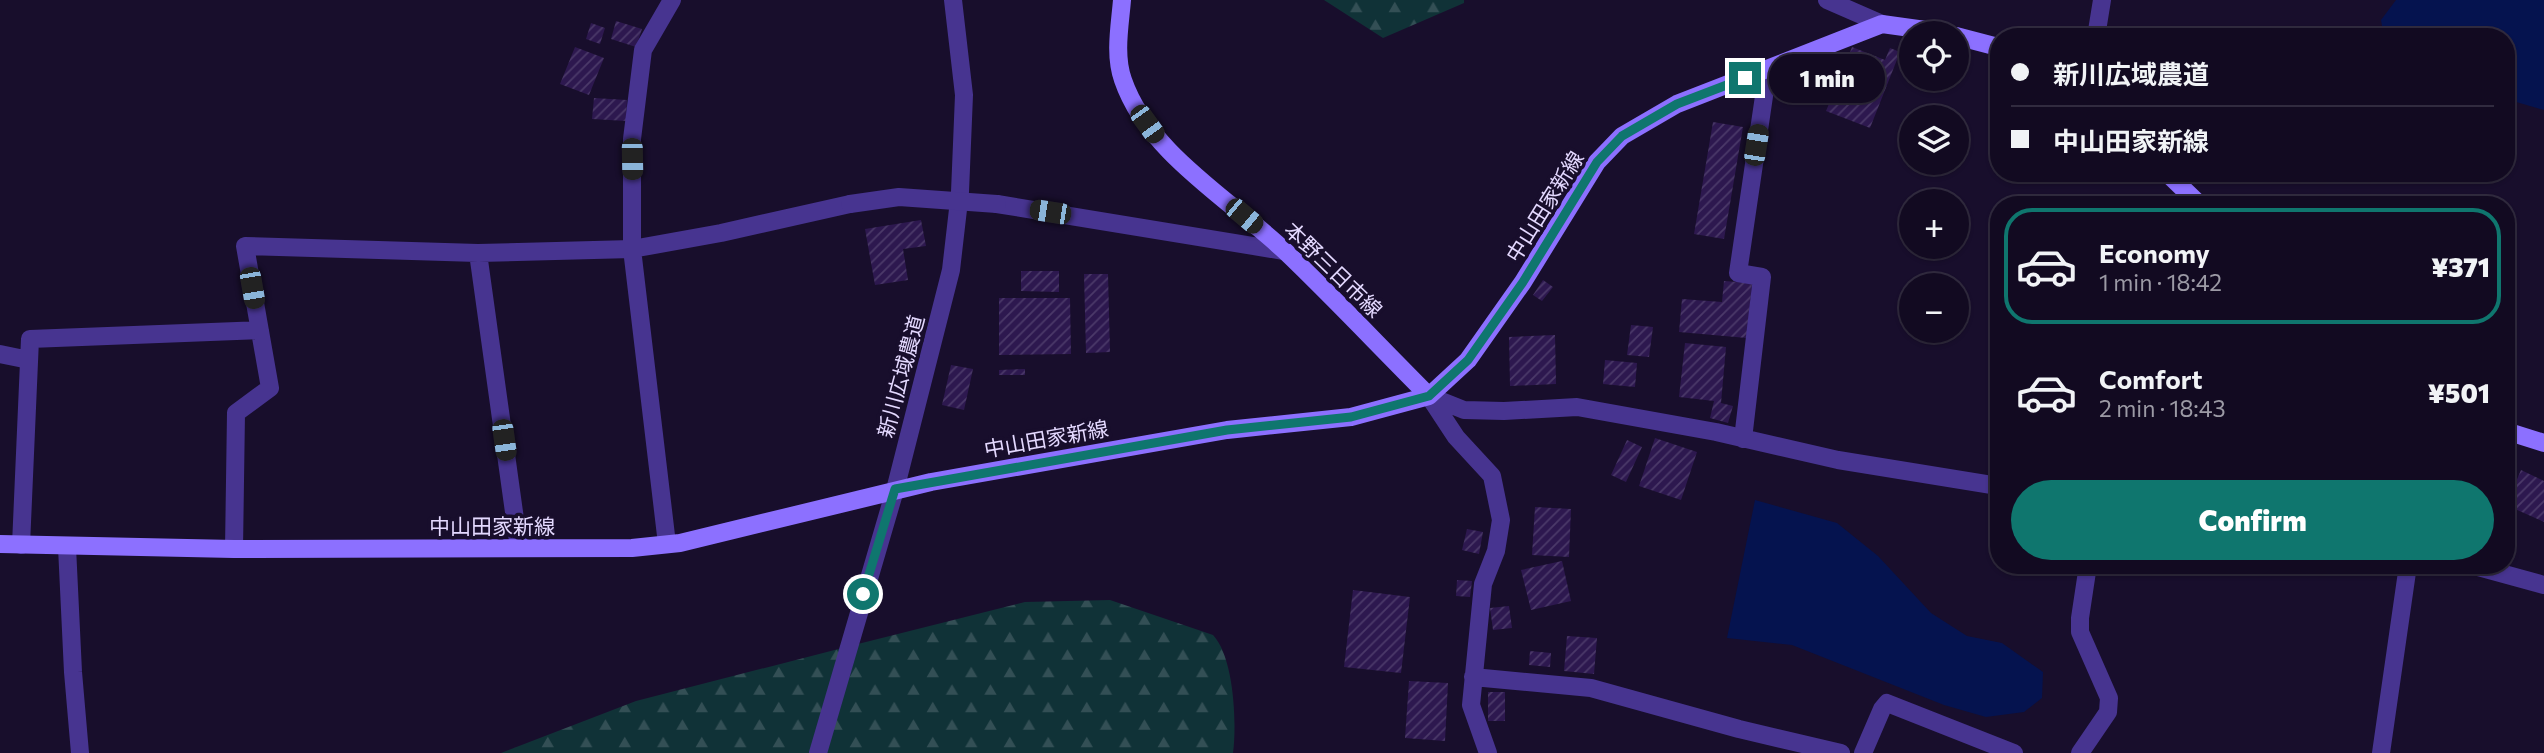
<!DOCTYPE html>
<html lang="en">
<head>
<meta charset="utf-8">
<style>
  :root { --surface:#120a21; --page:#1b132a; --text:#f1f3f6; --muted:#9c9aa5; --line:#312b3f; --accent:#0f766e }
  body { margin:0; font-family:Commissioner,"Noto Sans JP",sans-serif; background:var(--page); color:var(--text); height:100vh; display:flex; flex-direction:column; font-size:26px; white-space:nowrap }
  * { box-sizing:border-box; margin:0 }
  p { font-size:23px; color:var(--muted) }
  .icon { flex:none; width:38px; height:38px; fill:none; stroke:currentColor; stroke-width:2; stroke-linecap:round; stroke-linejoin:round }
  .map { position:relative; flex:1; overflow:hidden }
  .side { position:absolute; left:1990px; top:196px; width:525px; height:378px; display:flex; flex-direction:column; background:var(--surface); border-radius:28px; box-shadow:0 2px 5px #0004,0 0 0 2px var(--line) }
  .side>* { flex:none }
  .guide { position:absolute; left:1990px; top:28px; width:525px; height:154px; border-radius:28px; box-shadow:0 2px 5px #0004,0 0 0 2px var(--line); display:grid; align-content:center; height:154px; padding:0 21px; background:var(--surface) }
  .controls { position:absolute; left:1899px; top:21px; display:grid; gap:14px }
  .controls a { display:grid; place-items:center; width:70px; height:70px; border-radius:50%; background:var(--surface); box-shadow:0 2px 5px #0004,0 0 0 2px var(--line); font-size:35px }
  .end { position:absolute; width:32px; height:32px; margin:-16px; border:9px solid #0f766e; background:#fff; box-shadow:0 0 0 4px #fff }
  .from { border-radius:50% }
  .bubble { position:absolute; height:49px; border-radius:24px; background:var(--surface); box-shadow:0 2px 5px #0004,0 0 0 2px var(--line); font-size:23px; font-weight:800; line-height:49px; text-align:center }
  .car { position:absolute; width:21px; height:42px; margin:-21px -10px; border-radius:9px; box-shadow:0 0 5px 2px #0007; background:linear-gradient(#222 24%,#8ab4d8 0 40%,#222 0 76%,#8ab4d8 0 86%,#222 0) }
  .guide b { display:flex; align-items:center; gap:24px; height:66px; font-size:26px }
  .guide b+b { border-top:2px solid var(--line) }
  .guide i { width:18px; height:18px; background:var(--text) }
  ul { padding:12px 0 0; list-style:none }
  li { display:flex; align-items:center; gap:21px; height:116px; margin:0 14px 10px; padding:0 7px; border:4px solid transparent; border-radius:28px }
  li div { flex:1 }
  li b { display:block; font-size:26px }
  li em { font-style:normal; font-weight:800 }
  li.selected { border-color:var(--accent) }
  li>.icon { width:63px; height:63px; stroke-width:1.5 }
  .primary-button { display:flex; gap:14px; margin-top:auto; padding:14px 21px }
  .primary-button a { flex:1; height:80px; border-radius:42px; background:var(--accent); color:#fff; font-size:28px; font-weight:800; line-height:80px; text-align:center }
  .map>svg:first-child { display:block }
  .forest { fill:url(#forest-firs) }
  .water { fill:#05134f }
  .building { fill:url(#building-hatch) }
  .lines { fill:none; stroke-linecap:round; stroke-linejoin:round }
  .minor { stroke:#473490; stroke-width:18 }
  .tertiary { stroke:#473490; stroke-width:18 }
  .secondary { stroke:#8c70ff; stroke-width:18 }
  .minor-bridge { stroke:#473490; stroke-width:18 }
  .route { stroke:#0f766e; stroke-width:9 }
  .labels { text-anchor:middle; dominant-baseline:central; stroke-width:7; stroke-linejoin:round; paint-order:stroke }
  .street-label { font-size:21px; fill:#e4d9ff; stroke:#180e2c }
</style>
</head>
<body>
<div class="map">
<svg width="2544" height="753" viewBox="0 0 2544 753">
  <defs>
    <pattern id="forest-firs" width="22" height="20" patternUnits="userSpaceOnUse" patternTransform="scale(1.75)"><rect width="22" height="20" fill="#103237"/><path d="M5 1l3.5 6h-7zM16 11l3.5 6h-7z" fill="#334f55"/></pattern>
    <pattern id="building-hatch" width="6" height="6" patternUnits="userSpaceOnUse" patternTransform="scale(1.75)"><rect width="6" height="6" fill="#2d184f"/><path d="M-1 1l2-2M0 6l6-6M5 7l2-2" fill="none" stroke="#4b3969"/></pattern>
  </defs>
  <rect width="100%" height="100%" fill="#180e2c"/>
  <!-- forest -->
  <path class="forest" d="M 1324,0 L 1464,0 L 1464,3 L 1383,38 Z
    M 1110,600 L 1213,635 C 1234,657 1237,723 1233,753 L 501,753 L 636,701 L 854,645 L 1025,602 Z"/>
  <!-- water -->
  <path class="water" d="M 2396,0 L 2544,0 L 2544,110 L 2506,99 L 2506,37 L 2384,37 L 2381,20 Z
    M 1755,500 L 1837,523 L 1878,556 L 1931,613 L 1967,636 L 2002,643 L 2043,672 L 2042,698 L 2024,712 L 1986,717 L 1944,705 L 1792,645 L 1727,638 Z"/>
  <!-- building -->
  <path class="building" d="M 616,21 L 642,29 L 636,47 L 611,39 Z
    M 591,23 L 605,28 L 600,44 L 586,39 Z
    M 575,47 L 604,58 L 589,95 L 560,84 Z
    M 1852,47 L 1885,60 L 1890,48 L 1900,52 L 1870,128 L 1826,111 L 1831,99 L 1819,94 L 1833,60 L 1845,65 Z
    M 594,98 L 627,100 L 626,121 L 592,119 Z
    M 1713,122 L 1743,127 L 1724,239 L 1694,234 Z
    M 921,220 L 926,246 L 903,249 L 908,280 L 875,285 L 865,229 Z
    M 1021,271 L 1059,271 L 1059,292 L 1021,291 Z
    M 1084,274 L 1108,274 L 1110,352 L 1086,353 Z
    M 1543,280 L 1553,287 L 1542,301 L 1533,295 Z
    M 1724,281 L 1752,283 L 1747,338 L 1679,332 L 1682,299 L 1722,302 Z
    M 999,298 L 1070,298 L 1071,354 L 999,355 Z
    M 1631,325 L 1653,327 L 1649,357 L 1627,355 Z
    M 1555,335 L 1556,384 L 1510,386 L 1509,337 Z
    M 1685,343 L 1726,347 L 1721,403 L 1733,406 L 1728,423 L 1710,418 L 1714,401 L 1679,397 Z
    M 1605,360 L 1637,363 L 1635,387 L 1603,384 Z
    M 951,365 L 973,369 L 964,410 L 942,405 Z
    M 1025,369 L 1025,375 L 999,375 L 999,370 Z
    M 1655,438 L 1697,452 L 1681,500 L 1639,486 Z
    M 1627,440 L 1642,447 L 1626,482 L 1611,475 Z
    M 2506,444 L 2512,445 L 2507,466 L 2506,466 Z
    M 2521,470 L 2544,481 L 2544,522 L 2506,505 Z
    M 1535,507 L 1571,509 L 1569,557 L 1532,555 Z
    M 1467,529 L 1483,532 L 1479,554 L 1462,550 Z
    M 1562,561 L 1571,601 L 1531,610 L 1521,570 Z
    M 1457,580 L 1472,581 L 1470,597 L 1456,596 Z
    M 1353,590 L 1410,597 L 1401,673 L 1344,667 Z
    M 1509,606 L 1512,628 L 1493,630 L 1490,608 Z
    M 1567,636 L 1597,638 L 1594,674 L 1564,671 Z
    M 1530,651 L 1551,653 L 1550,667 L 1529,665 Z
    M 1409,681 L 1448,683 L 1445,741 L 1405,738 Z
    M 1488,692 L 1505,692 L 1505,721 L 1488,721 Z"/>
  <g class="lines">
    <!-- minor -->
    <path class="minor" d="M 1827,0 L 1882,24
      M 2096,37 L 2102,0
      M 997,204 L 1284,251
      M 478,253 L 519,548
      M 0,354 L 29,360
      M 1429,396 L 1464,410 L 1504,411 L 1577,407 L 1716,432 L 1838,460 L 1998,486
      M 1429,396 L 1456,437 L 1492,476 L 1501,520 L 1496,551 L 1483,584 L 1471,705 L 1488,753
      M 1743,439 L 1762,277 L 1738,273 L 1768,69
      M 667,544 L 632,249 L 632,139 L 643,50 L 672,0
      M 21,545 L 30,339 L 260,330
      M 67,547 L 73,672 L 80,753
      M 234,549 L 236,413 L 270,388 L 245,246 L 478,253 L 632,249 L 721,233 L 850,204
      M 2471,565 L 2544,585
      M 1473,677 L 1591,688 L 1739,729 L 1841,753
      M 1863,753 L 1882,709 L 1887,703 L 2014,753
      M 2080,753 L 2108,712 L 2109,698 L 2080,632 L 2080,618 L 2088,565
      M 2381,753 L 2408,565"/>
    <!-- tertiary -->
    <path class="tertiary" d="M 818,753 L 895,490 L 951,270 L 960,192 L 964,95 L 953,0"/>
    <!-- secondary -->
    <path class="secondary" d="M 1122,0 C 1120,25 1114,55 1123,80 C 1148,153 1231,200 1286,252 C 1335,299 1381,348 1429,396
      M 1956,36 L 1998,47
      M 2167,173 L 2200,205
      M 2506,431 L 2544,443
      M 0,544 L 234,549 L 632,548 L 680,543 L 931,482 L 1227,430 L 1351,417 L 1429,396 L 1468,360 L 1523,282 L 1597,162 L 1622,136 L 1677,104 L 1882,24 L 1947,33"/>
    <!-- minor-bridge -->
    <path class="minor-bridge" d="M 850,204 L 899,197 L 997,204"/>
  </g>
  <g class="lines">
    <!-- route -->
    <path class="route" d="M 863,594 L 895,489 L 1227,430 L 1351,417 L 1429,396 L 1468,360 L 1523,282 L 1597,162 L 1622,136 L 1677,104 L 1745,78"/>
  </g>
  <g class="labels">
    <!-- street labels -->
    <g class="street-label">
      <text transform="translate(1544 206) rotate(-58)">中山田家新線</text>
      <text transform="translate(1334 269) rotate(44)">本野三日市線</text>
      <text transform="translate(900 376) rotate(-75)">新川広域農道</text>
      <text transform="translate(1046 438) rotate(-10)">中山田家新線</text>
      <text x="492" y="525">中山田家新線</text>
    </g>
  </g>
</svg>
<div class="controls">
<a><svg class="icon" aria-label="locate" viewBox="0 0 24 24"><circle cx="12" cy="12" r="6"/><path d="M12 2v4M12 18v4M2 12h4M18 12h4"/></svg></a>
<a><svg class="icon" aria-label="layers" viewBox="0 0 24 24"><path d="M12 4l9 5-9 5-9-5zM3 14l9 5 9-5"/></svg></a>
<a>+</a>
<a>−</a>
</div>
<i class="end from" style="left:863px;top:594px"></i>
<i class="end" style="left:1745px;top:78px"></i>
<div class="bubble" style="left:1769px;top:54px;width:116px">1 min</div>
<i class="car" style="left:1147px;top:124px;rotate:144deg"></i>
<i class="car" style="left:1756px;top:145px;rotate:9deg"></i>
<i class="car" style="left:632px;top:159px;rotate:179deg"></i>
<i class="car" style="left:1050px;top:212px;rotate:279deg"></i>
<i class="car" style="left:1244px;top:216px;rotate:130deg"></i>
<i class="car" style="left:252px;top:288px;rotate:170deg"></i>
<i class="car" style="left:504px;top:440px;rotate:172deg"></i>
<div class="guide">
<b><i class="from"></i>新川広域農道</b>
<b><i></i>中山田家新線</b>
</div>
<section class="side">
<ul>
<li class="selected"><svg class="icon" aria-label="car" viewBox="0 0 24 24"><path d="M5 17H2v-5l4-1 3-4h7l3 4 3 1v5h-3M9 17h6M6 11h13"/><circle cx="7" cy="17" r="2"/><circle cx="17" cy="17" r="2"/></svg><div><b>Economy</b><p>1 min · 18:42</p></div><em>¥371</em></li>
<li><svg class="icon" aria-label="car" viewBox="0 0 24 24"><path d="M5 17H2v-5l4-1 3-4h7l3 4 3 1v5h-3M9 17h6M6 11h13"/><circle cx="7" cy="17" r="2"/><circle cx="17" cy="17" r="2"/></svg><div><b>Comfort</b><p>2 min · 18:43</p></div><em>¥501</em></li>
</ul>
<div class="primary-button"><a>Confirm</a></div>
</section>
</div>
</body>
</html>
